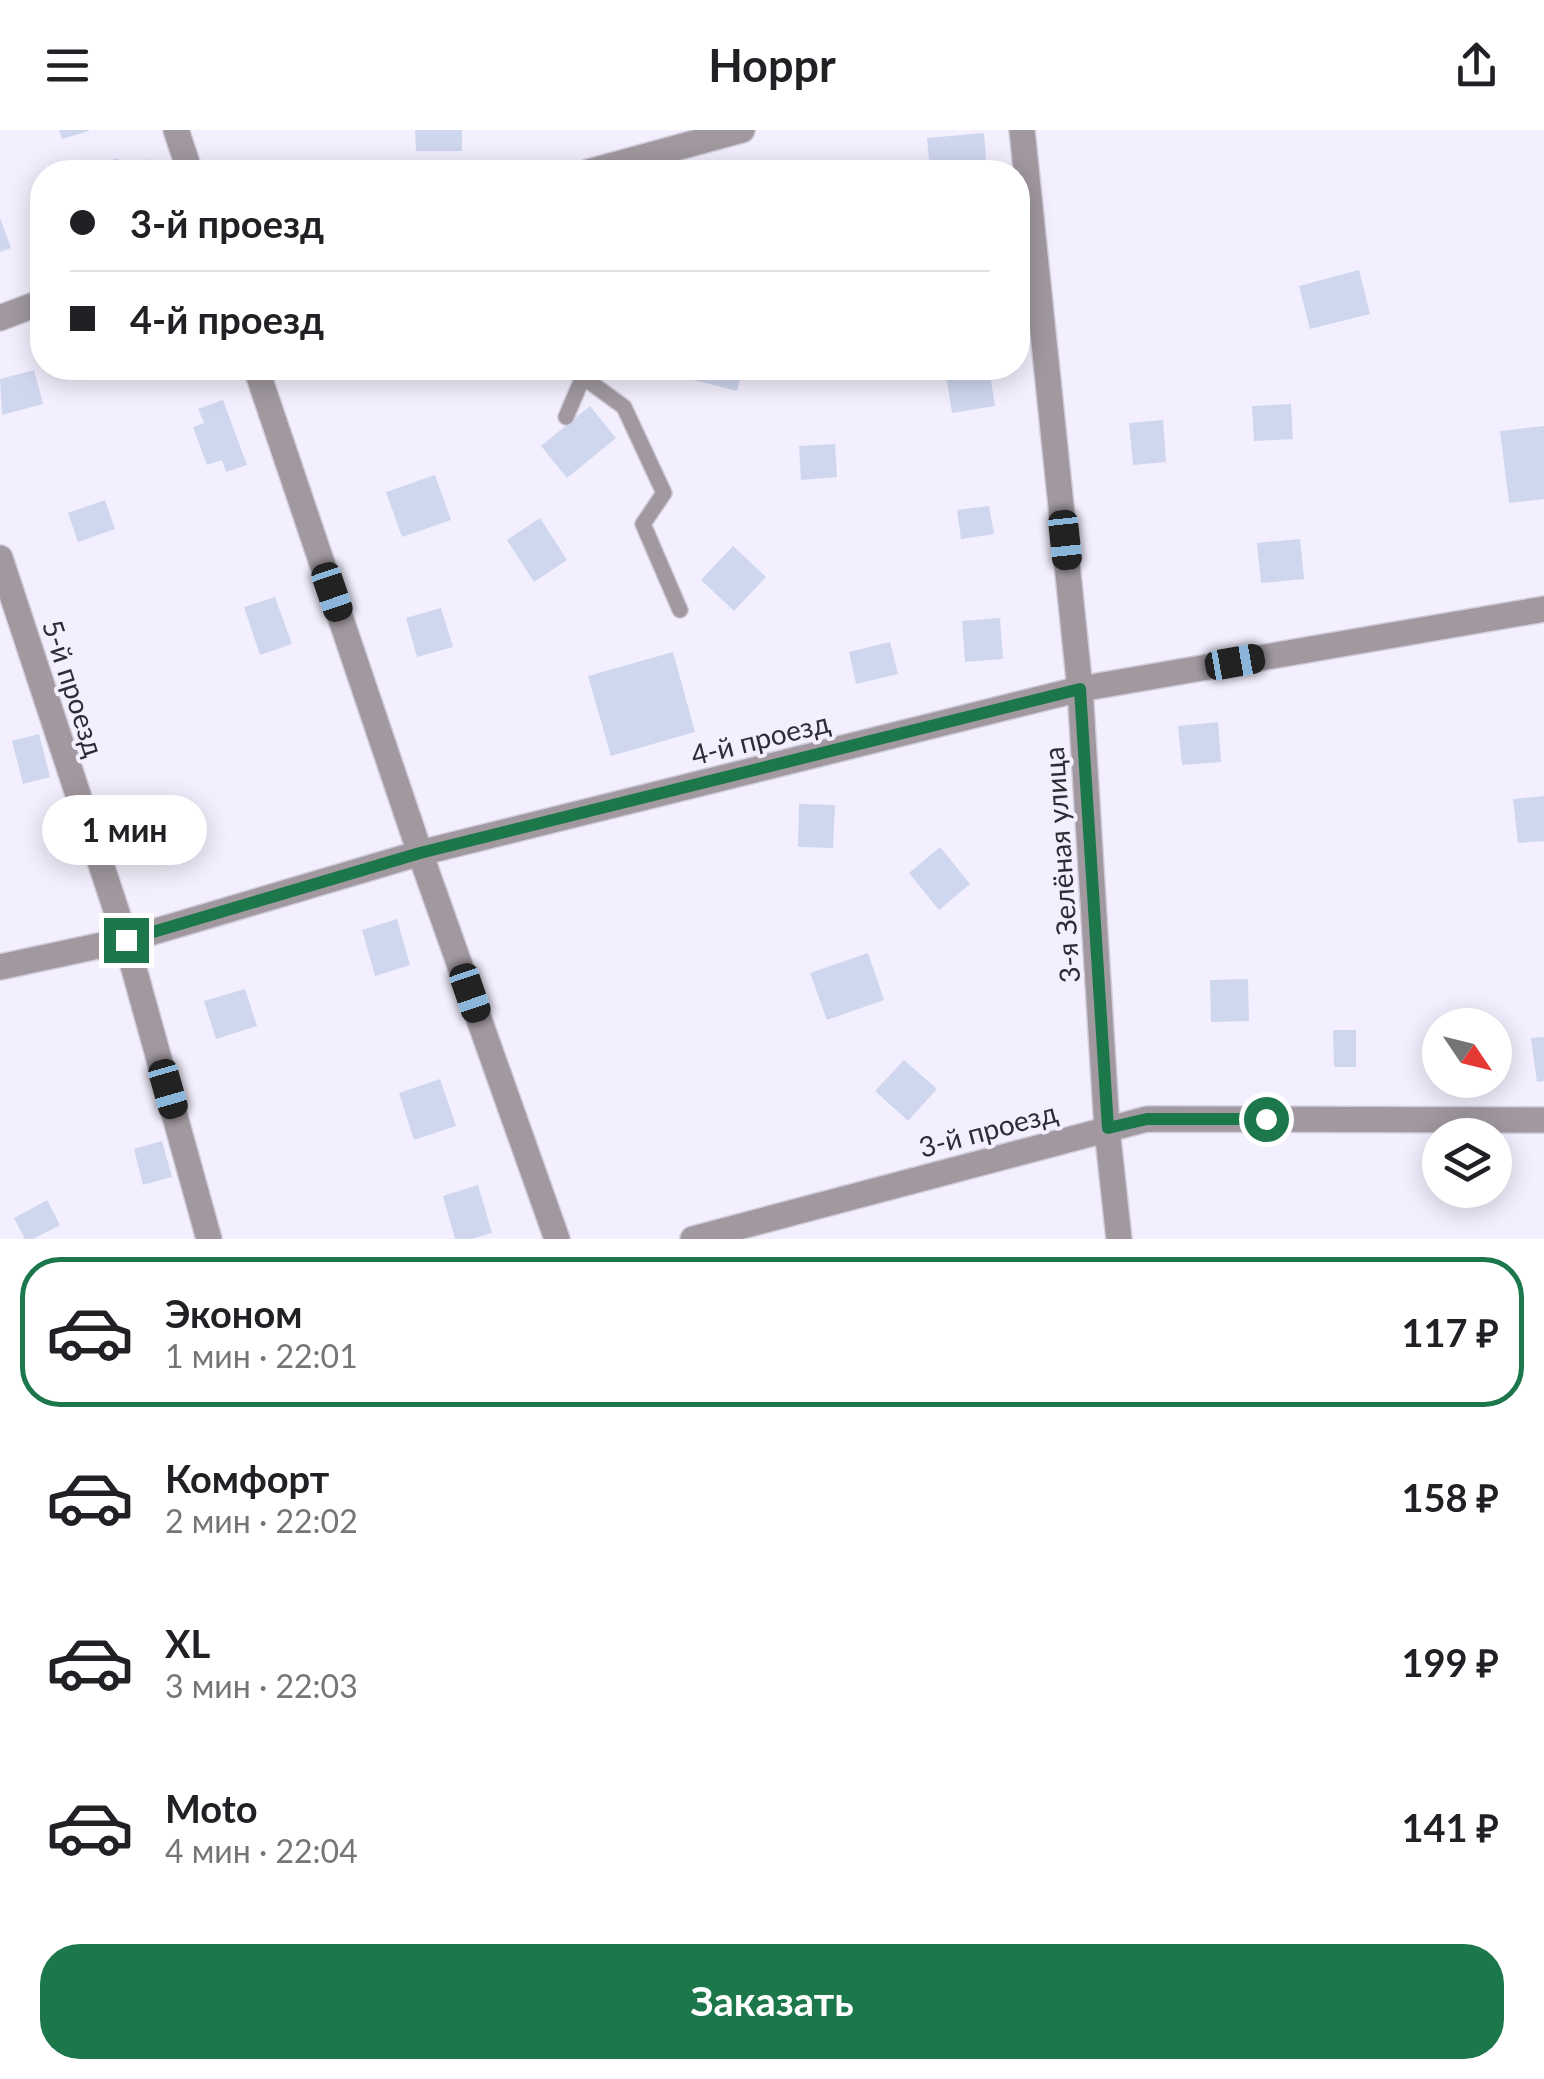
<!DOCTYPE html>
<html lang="ru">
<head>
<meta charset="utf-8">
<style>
  :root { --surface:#fff; --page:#f6f6f6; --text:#202124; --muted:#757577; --line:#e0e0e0; --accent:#1c774b }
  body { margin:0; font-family:Lato,sans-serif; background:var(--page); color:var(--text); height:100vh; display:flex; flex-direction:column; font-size:38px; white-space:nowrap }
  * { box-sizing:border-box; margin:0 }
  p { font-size:32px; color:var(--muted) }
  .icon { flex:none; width:55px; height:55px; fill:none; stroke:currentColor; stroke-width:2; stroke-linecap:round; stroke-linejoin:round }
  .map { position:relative; height:1109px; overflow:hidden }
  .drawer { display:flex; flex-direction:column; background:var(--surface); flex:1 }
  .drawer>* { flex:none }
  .banner { position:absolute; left:30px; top:30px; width:1000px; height:220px; border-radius:40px; box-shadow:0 5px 25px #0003; display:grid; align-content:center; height:220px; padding:0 40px; background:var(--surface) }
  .needle { width:65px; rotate:125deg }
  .buttons { position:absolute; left:1422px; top:878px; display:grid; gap:20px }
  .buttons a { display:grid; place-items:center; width:90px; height:90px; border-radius:50%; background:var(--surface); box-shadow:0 5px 25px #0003; font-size:50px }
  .end { position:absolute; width:45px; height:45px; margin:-22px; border:12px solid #1c774b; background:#fff; box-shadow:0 0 0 5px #fff }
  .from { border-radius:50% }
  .bubble { position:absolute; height:70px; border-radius:35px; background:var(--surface); box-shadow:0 5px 25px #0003; font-size:32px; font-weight:700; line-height:70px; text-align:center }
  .car { position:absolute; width:30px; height:60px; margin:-30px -15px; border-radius:12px; box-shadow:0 0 8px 2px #0007; background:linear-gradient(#222 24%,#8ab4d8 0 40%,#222 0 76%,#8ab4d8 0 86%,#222 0) }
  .banner b { display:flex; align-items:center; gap:35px; height:95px; font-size:38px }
  .banner b+b { border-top:2px solid var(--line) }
  .banner i { width:25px; height:25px; background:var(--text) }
  ul { padding:18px 0 0; list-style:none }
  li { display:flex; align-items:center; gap:30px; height:150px; margin:0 20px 15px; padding:0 20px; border:5px solid transparent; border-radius:40px }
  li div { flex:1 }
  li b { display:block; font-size:38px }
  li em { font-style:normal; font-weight:700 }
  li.current { border-color:var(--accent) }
  li>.icon { width:90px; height:90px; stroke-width:1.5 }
  .primary-button { display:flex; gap:20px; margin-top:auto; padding:20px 40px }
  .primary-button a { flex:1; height:115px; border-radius:40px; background:var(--accent); color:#fff; font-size:40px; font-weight:700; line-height:115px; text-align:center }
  header { display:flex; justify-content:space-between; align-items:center; height:130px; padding:0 40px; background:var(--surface); font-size:45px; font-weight:700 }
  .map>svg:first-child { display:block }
  .building { fill:#cfd7ef }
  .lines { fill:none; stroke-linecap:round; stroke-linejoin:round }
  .service-casing { stroke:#d0ccda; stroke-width:18 }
  .minor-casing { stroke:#d0ccda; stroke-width:28 }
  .service { stroke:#a198a0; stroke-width:15 }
  .minor { stroke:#a198a0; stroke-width:25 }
  .route { stroke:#1c774b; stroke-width:12 }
  .labels { text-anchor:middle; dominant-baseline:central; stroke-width:8; stroke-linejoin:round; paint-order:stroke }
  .street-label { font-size:28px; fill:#2f2c35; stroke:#f3effe }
</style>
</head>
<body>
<header><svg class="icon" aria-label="menu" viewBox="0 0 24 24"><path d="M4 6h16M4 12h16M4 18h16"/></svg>Hoppr<svg class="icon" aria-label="share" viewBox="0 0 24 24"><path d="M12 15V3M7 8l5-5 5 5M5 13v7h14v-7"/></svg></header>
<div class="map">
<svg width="1544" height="1109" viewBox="0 0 1544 1109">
  <rect width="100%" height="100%" fill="#f3effe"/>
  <!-- building -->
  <path class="building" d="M 59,0 L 89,0 L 89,1 L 62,9 Z
    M 415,0 L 462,0 L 462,21 L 416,21 Z
    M 984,3 L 987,42 L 930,42 L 927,8 Z
    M 118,28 L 122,39 L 147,29 L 152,42 L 80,42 Z
    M 0,88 L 11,118 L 0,122 Z
    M 1359,140 L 1370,184 L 1310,199 L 1299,156 Z
    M 331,238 L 361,238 L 334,247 Z
    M 697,238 L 743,238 L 737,261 L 694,250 Z
    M 989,238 L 995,276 L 952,283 L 945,239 Z
    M 34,240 L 43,274 L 2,285 L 0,249 Z
    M 223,270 L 247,335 L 226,342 L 222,330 L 207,335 L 193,297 L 204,293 L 198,279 Z
    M 1291,274 L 1293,309 L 1254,311 L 1252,276 Z
    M 590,276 L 616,308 L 567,348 L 541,316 Z
    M 1163,290 L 1166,332 L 1133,335 L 1129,293 Z
    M 1544,296 L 1544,369 L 1509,373 L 1500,301 Z
    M 835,314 L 837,347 L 801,350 L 799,316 Z
    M 435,345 L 451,390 L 402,407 L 386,362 Z
    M 105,370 L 115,399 L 78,412 L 68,383 Z
    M 989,376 L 994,404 L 961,409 L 957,380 Z
    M 540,388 L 567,430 L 534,452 L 507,410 Z
    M 1300,409 L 1304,449 L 1261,453 L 1257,413 Z
    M 733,416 L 766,447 L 734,481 L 701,450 Z
    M 275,467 L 292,514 L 260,525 L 244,477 Z
    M 441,478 L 453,517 L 417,527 L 406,488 Z
    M 1000,488 L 1003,529 L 965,532 L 962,491 Z
    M 890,512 L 898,544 L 856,554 L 849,522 Z
    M 673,522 L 695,602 L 611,626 L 588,546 Z
    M 1218,592 L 1221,632 L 1182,635 L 1178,596 Z
    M 39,604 L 50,647 L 23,654 L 12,611 Z
    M 1544,666 L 1544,711 L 1518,713 L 1513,669 Z
    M 799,674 L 835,675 L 833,718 L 798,717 Z
    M 940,717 L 970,754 L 939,780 L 909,743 Z
    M 397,789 L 410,835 L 375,846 L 362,800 Z
    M 868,823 L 884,870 L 827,890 L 810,843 Z
    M 1248,849 L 1249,891 L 1211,892 L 1210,850 Z
    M 245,859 L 257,896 L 216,909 L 204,871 Z
    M 1333,900 L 1356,900 L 1356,937 L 1334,937 Z
    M 1544,907 L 1544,951 L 1537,952 L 1531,908 Z
    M 904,930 L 937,959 L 908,991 L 875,961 Z
    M 440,949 L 456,996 L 414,1010 L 399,963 Z
    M 162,1011 L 172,1047 L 143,1055 L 134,1019 Z
    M 478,1055 L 492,1103 L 471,1109 L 455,1109 L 443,1066 Z
    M 47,1070 L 60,1095 L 33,1109 L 25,1109 L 14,1088 Z"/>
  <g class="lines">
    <defs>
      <path id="service" d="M 579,238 L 583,247 L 624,277 L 664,363 L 643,394 L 680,480
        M 566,287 L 583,247"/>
      <path id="minor" d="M 176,0 L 190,42
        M 1022,0 L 1080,559 L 1107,999 L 1119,1109
        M 588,42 L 742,0
        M 0,188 L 42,172
        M 256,238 L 420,723 L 557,1109
        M 0,428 L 126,810 L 209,1109
        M 0,837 L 126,810 L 420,723 L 1080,559 L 1544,479
        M 693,1109 L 1147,989 L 1544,990"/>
    </defs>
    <!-- service casing -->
    <use href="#service" class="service-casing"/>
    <!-- minor casing -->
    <use href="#minor" class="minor-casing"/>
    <!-- service -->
    <use href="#service" class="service"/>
    <!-- minor -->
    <use href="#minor" class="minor"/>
  </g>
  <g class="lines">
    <!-- route -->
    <path class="route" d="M 126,810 L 420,723 L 1080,559 L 1108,998 L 1147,989 L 1266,989"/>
  </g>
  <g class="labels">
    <!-- street labels -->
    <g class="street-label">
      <text transform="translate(74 558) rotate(72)">5-й проезд</text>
      <text transform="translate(760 608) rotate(-14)">4-й проезд</text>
      <text transform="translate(1061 735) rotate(-94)">3-я Зелёная улица</text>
      <text transform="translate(988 999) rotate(-15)">3-й проезд</text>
    </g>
  </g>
</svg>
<div class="buttons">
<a><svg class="needle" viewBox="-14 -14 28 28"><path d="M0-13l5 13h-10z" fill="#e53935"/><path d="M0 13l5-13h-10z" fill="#757577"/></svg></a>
<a><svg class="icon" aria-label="layers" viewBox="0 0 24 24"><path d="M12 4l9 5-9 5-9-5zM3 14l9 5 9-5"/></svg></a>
</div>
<i class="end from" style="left:1266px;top:989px"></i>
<i class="end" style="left:126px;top:810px"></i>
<div class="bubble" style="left:42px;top:665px;width:165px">1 мин</div>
<i class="car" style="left:1065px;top:410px;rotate:174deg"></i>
<i class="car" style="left:332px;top:462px;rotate:161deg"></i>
<i class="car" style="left:1235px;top:532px;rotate:80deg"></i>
<i class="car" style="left:470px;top:863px;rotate:161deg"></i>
<i class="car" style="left:168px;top:959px;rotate:164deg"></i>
<div class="banner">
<b><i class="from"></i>3-й проезд</b>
<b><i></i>4-й проезд</b>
</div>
</div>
<section class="drawer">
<ul>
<li class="current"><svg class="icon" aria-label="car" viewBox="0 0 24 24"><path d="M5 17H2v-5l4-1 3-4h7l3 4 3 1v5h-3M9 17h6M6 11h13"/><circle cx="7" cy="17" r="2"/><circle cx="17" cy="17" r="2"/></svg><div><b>Эконом</b><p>1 мин · 22:01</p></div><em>117 ₽</em></li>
<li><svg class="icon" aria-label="car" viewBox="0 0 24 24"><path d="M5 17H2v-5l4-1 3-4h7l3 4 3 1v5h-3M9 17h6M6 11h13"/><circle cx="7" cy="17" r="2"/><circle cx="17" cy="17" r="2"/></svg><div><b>Комфорт</b><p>2 мин · 22:02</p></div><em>158 ₽</em></li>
<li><svg class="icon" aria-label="car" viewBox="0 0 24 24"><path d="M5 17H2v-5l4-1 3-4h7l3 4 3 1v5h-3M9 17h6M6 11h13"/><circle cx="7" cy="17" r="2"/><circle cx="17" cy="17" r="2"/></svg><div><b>XL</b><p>3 мин · 22:03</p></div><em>199 ₽</em></li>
<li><svg class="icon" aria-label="car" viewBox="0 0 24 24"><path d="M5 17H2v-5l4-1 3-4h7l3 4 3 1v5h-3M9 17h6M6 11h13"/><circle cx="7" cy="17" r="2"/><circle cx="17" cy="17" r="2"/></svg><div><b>Moto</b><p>4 мин · 22:04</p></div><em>141 ₽</em></li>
</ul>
<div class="primary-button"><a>Заказать</a></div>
</section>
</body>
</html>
